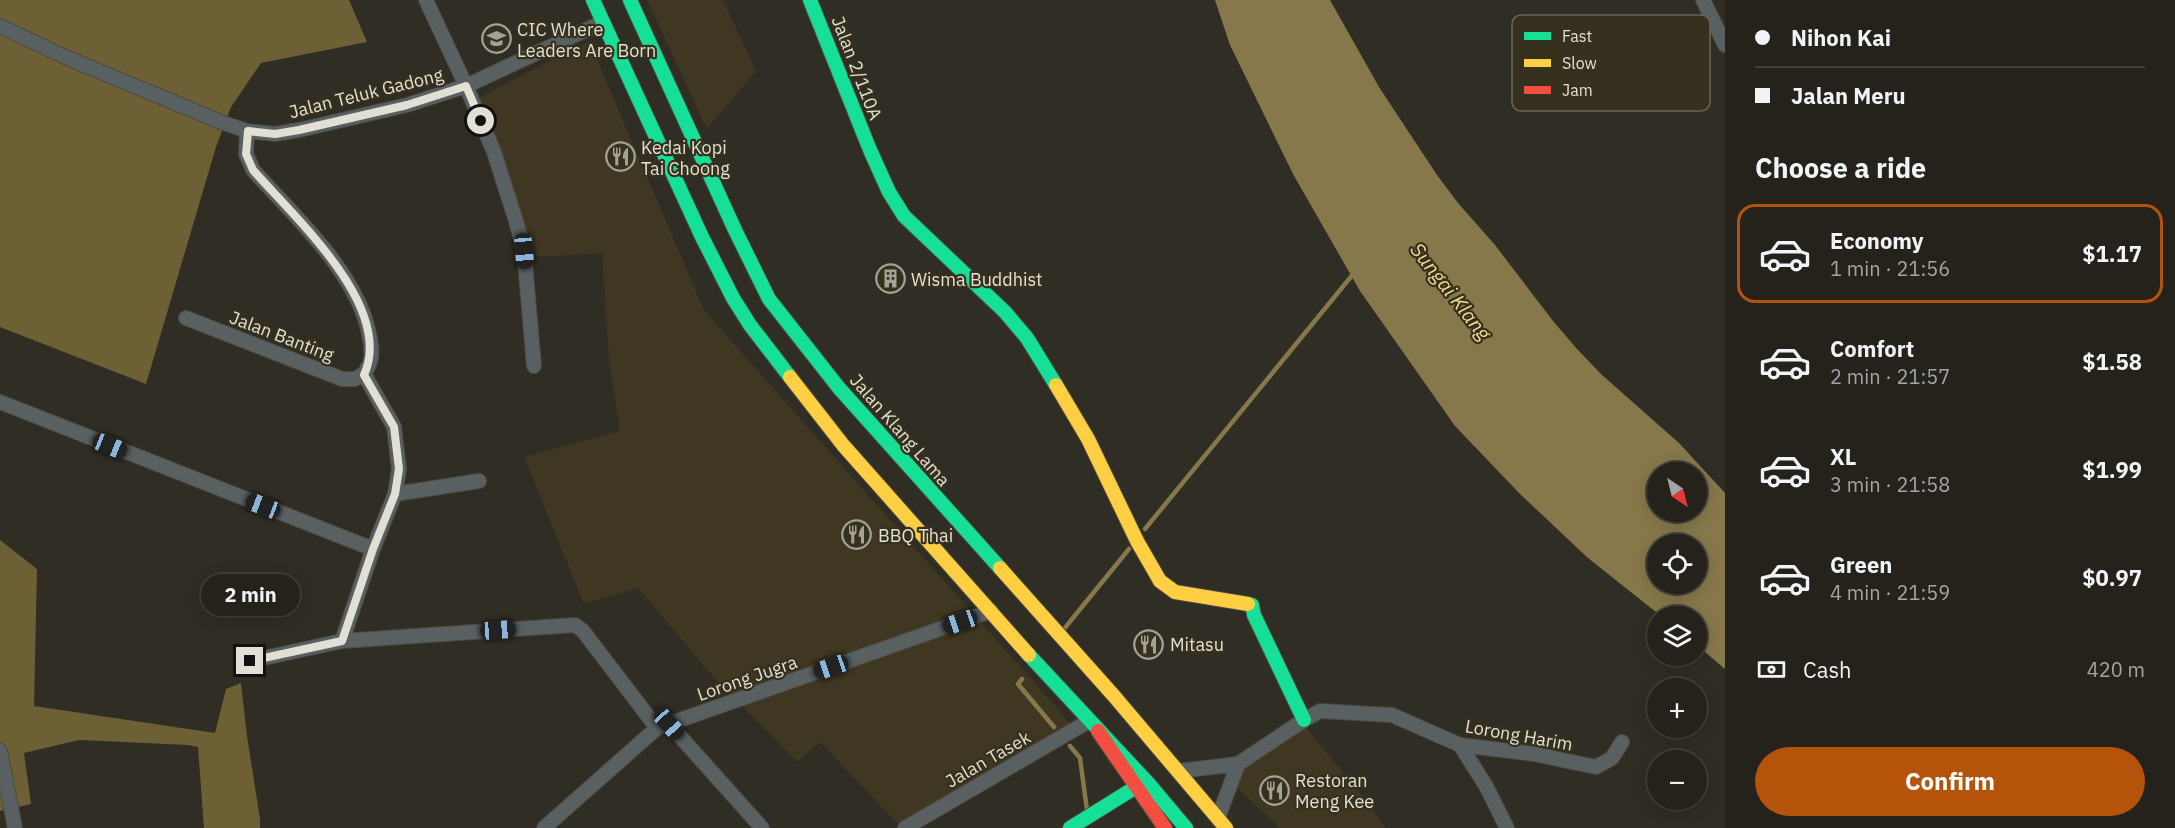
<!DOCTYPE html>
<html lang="en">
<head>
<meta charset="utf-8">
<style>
  :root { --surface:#24221b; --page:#2c2a24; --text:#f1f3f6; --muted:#a3a4a3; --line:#413f3a; --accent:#b45309 }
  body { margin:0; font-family:"IBM Plex Sans",sans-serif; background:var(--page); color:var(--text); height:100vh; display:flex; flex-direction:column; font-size:22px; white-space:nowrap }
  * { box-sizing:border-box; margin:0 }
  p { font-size:20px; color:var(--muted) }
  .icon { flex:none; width:33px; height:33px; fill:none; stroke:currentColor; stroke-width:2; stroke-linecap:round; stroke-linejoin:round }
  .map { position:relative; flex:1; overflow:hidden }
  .drawer { display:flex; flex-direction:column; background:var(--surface); width:450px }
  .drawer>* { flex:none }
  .guide { display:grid; align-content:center; height:132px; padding:0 30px; background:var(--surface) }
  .needle { width:39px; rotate:145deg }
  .controls { position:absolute; left:1647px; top:462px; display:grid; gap:12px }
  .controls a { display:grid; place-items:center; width:60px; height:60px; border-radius:50%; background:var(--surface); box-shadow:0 3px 15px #0003,0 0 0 2px var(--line); font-size:30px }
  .end { position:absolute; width:27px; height:27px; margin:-14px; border:8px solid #e2dfd4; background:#111; box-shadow:0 0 0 3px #111 }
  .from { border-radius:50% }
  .bubble { position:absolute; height:42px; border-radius:21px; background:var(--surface); box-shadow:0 3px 15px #0003,0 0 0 2px var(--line); font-size:20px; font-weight:700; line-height:42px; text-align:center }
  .car { position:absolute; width:18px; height:36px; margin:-18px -9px; border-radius:8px; box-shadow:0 0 4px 2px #0007; background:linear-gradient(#222 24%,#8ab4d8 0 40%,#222 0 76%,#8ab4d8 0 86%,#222 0) }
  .guide b { display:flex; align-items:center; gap:21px; height:57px; font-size:22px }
  .guide b+b { border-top:2px solid var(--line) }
  .guide i { width:15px; height:15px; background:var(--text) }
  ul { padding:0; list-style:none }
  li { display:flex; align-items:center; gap:18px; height:99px; margin:0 12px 9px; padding:0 18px; border:3px solid transparent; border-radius:18px }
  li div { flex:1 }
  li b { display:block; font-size:22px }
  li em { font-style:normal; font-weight:700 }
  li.active { border-color:var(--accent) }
  li>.icon { width:54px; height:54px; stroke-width:1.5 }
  h2 { padding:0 30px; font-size:27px; line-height:72px }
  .pay { display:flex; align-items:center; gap:15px; height:66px; padding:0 30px; font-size:22px }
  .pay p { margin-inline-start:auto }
  .primary-button { display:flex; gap:12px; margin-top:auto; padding:12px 30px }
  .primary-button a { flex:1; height:69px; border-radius:36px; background:var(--accent); color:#fff; font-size:24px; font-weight:700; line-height:69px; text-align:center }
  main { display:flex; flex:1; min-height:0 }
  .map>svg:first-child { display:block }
  .built { fill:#3f3721 }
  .forest { fill:#6d6034 }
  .water { fill:#86784a; fill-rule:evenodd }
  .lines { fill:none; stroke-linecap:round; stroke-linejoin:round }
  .stream { stroke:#86784a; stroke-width:4.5 }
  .street-casing { stroke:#4c4941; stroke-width:16 }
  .fast-casing { stroke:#4c4941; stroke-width:16 }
  .slow-casing { stroke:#4c4941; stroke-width:16 }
  .jam-casing { stroke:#4c4941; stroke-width:16 }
  .street { stroke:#596061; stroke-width:14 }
  .fast { stroke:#16e098; stroke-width:14 }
  .slow { stroke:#ffcf43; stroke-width:14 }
  .jam { stroke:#f24e42; stroke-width:14 }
  .route { stroke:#e2dfd4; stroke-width:8 }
  .labels { text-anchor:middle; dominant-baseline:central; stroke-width:4.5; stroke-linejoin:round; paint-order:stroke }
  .poi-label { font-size:18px; fill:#e2dfd4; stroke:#36301e; text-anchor:start }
  .street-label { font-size:18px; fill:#e2dfd4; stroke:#36301e }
  .water-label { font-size:20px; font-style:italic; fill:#f3da8d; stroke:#36301e }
  .key { fill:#36301e; stroke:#6a6555; stroke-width:1.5 }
  .key-label { font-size:16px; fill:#e2dfd4 }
</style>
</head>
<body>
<main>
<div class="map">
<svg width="1725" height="828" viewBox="0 0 1725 828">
  <rect width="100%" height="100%" fill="#302d24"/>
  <!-- built -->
  <path class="built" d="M 647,0 L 723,0 L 756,71 L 707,129 Z
    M 589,41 L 704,310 L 1071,724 L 898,824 L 820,742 L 797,762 L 709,672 L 638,588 L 584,604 L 524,457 L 620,431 L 609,359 L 602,253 L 538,257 L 467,104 Z
    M 1305,726 L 1369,804 L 1386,828 L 1280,828 L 1236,787 L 1244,766 Z"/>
  <!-- forest -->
  <path class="forest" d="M 0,0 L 349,0 L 367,42 L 261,63 L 231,107 L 216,147 L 146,384 L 0,327 Z
    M 0,540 L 37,569 L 34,706 L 215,733 L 226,689 L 241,683 L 247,736 L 260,819 L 260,828 L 204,828 L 198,747 L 188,745 L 79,740 L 24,753 L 31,804 L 0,811 Z"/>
  <!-- water -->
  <path class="water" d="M 1215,0 L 1330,0 L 1379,87 L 1437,175 L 1458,203 L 1495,245 L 1553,321 L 1577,349 L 1602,375 L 1679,443 L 1725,493 L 1725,669 L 1697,645 L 1696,616 L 1661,616 L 1588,558 L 1520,494 L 1455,426 L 1360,291 L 1293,174 L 1230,45 ZM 1658,472 L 1696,472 L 1696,512 L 1658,512 ZM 1658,544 L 1696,544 L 1696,584 L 1658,584 Z"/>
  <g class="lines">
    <!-- stream -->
    <path class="stream" d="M 1145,529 L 1354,273
      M 1064,629 L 1129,549
      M 1022,679 L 1018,684 L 1054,727
      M 1070,746 L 1080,758 L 1087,810"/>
    <defs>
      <path id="street" d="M 426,0 L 466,86 L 494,152 L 516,221 L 524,251 L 534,366
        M 1703,0 L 1725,45
        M 0,26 L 65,57 L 221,122 L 247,131 L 275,134 L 299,130 L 407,105 L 466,86 L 603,22
        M 247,131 L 246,154 L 253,170 C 294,216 357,272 369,334 C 371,343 373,353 370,362 C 369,366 366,370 364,374
        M 186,318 L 342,379 L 355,379 L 364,374
        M 0,402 L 373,549
        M 395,494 L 479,481
        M 342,641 L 373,549 L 395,494 L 399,469 L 394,427 L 364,374
        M 250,661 L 342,641 L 575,625 L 583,631 L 657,728
        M 669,724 L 762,828
        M 1460,745 L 1486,786 L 1507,828
        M 0,751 L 15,828
        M 1179,771 L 1238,764 L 1304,720 L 1320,711 L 1392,715 L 1460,745 L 1534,754 L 1596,767 L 1612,758 L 1622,742
        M 1218,818 L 1238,764
        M 544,828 L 657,728 L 991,611
        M 905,828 L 1089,721"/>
      <path id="fast" d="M 593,0 L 702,237 L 733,298 L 750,325 L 790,377
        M 630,0 L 735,230 L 769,299 L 839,388 L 1000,568
        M 810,0 L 870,150 L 889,192 L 904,216 L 1005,312 L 1027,338 L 1056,385
        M 1248,604 L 1252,605 L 1254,615 L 1304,720
        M 1029,655 L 1149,784 L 1186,828
        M 1070,828 L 1136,787"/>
      <path id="slow" d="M 790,377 L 843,445 L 1029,655
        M 1056,385 L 1088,439 L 1137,541 L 1160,581 L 1175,592 L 1248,604
        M 1000,568 L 1114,696 L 1226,828"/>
      <path id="jam" d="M 1098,731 L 1165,828"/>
    </defs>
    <!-- street casing -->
    <use href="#street" class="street-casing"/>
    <!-- fast casing -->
    <use href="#fast" class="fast-casing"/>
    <!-- slow casing -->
    <use href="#slow" class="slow-casing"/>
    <!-- jam casing -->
    <use href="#jam" class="jam-casing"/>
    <!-- street -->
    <use href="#street" class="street"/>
    <!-- fast -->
    <use href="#fast" class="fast"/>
    <!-- slow -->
    <use href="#slow" class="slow"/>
    <!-- jam -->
    <use href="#jam" class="jam"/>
  </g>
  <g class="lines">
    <!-- route -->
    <path class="route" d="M 250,661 L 342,641 L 373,549 L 395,494 L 399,469 L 394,427 L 364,375 C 395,307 294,217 253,170 L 246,154 L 248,131 L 275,134 L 299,130 L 407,105 L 466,86 L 481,121"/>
  </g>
  <!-- icons -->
  <defs>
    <symbol id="school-ring" viewBox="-11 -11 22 22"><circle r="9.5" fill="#36301e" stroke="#a4a196" stroke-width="1.5"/><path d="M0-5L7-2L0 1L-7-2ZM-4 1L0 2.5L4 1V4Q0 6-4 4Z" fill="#a4a196"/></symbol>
    <symbol id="restaurant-ring" viewBox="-11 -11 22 22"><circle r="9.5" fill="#36301e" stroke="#a4a196" stroke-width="1.5"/><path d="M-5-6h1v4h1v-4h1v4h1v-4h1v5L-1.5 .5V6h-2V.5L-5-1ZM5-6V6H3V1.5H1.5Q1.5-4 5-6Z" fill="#a4a196"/></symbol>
    <symbol id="building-ring" viewBox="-11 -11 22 22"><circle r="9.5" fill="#36301e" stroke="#a4a196" stroke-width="1.5"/><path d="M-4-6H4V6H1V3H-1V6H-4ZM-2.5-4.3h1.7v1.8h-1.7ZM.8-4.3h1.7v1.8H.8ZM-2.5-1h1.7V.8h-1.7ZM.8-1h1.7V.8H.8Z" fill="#a4a196"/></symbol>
  </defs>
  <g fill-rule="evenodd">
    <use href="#school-ring" x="480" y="22" width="33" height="33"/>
    <use href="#restaurant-ring" x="604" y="140" width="33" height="33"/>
    <use href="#building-ring" x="874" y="262" width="33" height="33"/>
    <use href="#restaurant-ring" x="840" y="518" width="33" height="33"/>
    <use href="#restaurant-ring" x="1132" y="628" width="33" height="33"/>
    <use href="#restaurant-ring" x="1258" y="774" width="33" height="33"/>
  </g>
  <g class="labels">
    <!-- poi labels -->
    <g class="poi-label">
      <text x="517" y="29">CIC Where<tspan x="517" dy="21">Leaders Are Born</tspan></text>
      <text x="641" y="147">Kedai Kopi<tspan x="641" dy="21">Tai Choong</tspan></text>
      <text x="911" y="279">Wisma Buddhist</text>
      <text x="878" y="535">BBQ Thai</text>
      <text x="1170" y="644">Mitasu</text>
      <text x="1295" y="780">Restoran<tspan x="1295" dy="21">Meng Kee</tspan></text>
    </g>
    <!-- street labels -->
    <g class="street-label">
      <text transform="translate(857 68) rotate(69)">Jalan 2/110A</text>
      <text transform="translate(366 93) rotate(-14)">Jalan Teluk Gadong</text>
      <text transform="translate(282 336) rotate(21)">Jalan Banting</text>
      <text transform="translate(900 430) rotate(49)">Jalan Klang Lama</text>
      <text transform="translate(747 678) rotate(-19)">Lorong Jugra</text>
      <text transform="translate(1519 735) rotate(10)">Lorong Harim</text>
      <text transform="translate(988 759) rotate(-30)">Jalan Tasek</text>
    </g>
    <!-- water labels -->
    <g class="water-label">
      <text transform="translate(1451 291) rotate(52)">Sungai Klang</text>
    </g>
  </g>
  <!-- legend -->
  <rect x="1512" y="15" width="198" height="96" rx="9" class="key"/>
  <rect x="1524" y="32" width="27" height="8" fill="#16e098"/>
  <rect x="1524" y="59" width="27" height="8" fill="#ffcf43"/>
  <rect x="1524" y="86" width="27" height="8" fill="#f24e42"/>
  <g class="key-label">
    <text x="1562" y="42">Fast</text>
    <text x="1562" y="69">Slow</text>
    <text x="1562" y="96">Jam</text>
  </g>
</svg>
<div class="controls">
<a><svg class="needle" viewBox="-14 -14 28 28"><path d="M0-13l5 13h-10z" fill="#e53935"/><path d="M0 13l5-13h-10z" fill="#a3a4a3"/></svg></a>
<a><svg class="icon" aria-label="locate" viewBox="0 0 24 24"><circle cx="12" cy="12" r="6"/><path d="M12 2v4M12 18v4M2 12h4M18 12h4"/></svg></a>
<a><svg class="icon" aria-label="layers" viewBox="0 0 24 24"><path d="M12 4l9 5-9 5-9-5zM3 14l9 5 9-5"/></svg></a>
<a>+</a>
<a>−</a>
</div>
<i class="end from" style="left:481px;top:121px"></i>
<i class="end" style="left:250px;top:661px"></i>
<div class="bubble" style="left:201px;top:574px;width:99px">2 min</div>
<i class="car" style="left:524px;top:251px;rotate:175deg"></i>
<i class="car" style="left:110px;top:446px;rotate:112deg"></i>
<i class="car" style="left:263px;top:506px;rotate:291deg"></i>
<i class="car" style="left:960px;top:622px;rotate:251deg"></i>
<i class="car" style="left:498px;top:630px;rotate:86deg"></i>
<i class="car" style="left:831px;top:667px;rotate:251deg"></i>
<i class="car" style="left:669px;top:724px;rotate:138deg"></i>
</div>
<section class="drawer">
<div class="guide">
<b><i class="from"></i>Nihon Kai</b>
<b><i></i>Jalan Meru</b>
</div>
<h2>Choose a ride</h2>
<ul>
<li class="active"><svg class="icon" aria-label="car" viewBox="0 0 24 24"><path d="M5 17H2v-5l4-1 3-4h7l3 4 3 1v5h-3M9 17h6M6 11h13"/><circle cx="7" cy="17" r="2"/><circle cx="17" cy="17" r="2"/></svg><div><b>Economy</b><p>1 min · 21:56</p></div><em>$1.17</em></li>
<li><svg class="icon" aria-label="car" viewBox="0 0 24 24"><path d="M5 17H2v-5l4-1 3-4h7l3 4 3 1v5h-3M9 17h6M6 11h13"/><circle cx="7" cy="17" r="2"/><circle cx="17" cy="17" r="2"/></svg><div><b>Comfort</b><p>2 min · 21:57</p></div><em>$1.58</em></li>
<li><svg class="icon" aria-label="car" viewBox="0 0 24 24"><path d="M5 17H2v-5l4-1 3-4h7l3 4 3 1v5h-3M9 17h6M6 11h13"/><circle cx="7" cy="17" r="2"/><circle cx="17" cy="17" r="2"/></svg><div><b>XL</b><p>3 min · 21:58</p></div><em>$1.99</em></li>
<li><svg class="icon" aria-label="car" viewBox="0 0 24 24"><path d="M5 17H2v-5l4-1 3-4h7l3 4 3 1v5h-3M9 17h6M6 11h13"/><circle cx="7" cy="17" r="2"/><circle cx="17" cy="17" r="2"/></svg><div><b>Green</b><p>4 min · 21:59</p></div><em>$0.97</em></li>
</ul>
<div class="pay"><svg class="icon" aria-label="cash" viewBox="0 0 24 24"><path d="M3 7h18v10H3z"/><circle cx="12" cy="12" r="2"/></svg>Cash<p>420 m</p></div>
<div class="primary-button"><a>Confirm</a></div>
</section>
</main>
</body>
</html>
